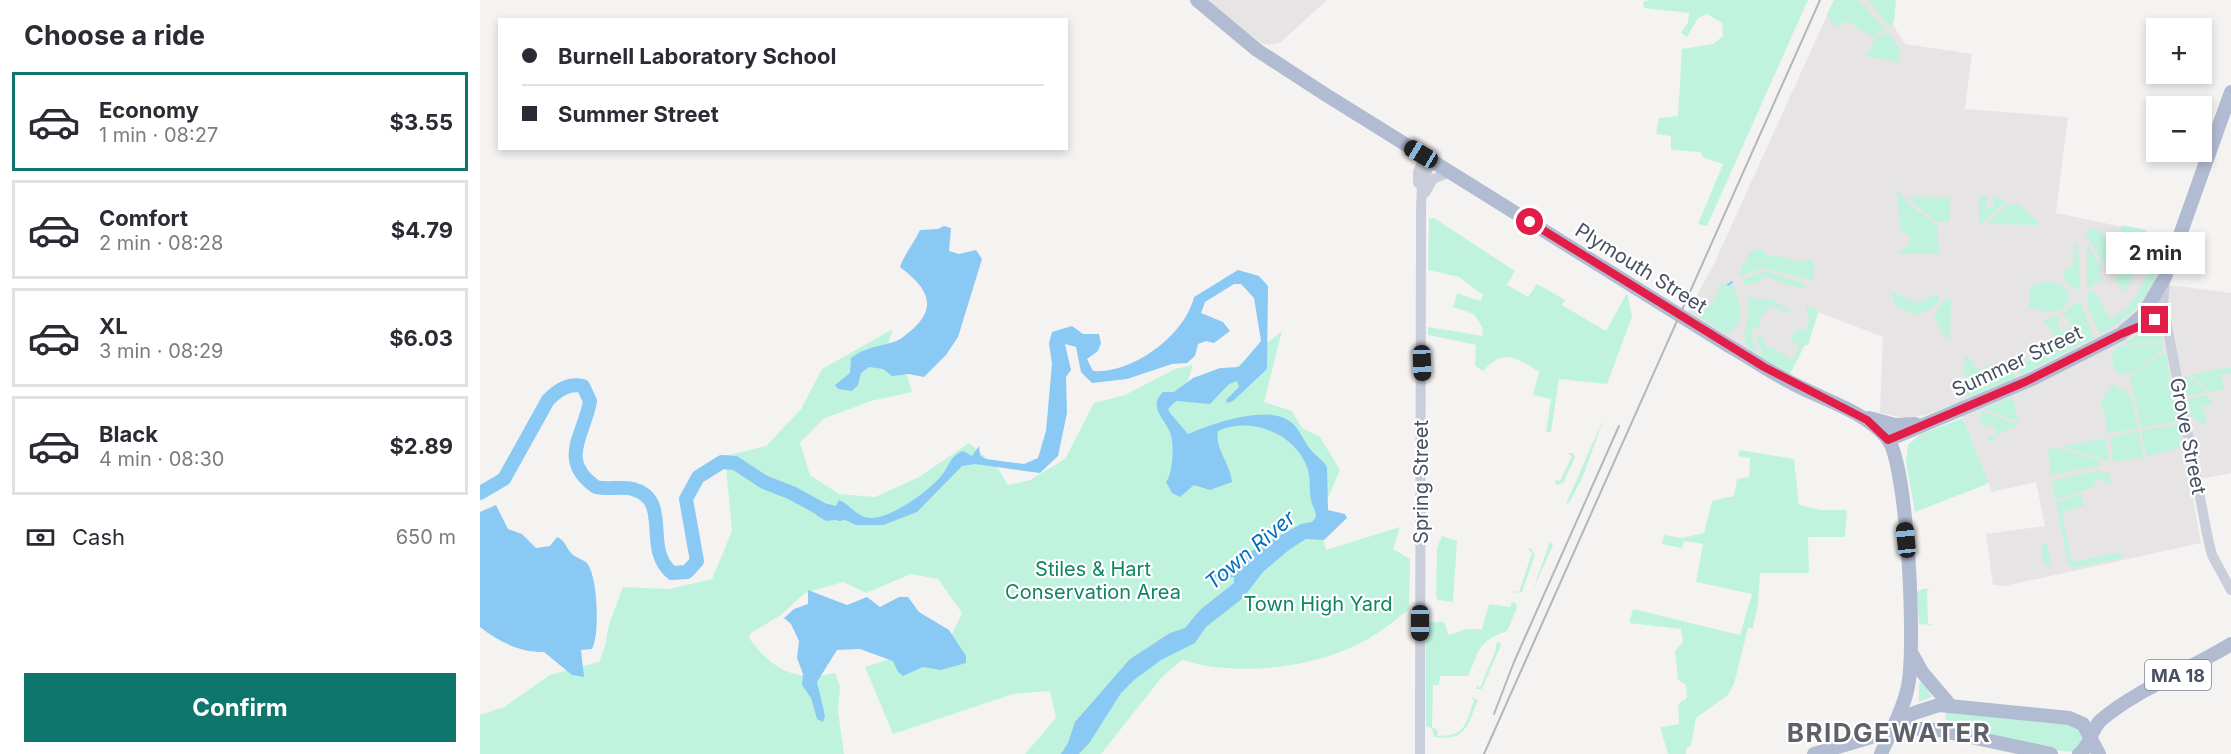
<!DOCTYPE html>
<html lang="en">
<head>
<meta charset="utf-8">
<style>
  :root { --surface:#fff; --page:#f7f7f7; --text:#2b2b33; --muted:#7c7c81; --line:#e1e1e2; --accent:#0f766e }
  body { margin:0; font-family:Inter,sans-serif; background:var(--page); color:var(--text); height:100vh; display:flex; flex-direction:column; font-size:22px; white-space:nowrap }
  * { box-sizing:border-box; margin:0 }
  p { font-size:20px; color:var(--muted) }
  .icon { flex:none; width:33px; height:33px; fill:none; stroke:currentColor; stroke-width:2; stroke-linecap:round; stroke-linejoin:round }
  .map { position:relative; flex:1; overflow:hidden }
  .panel { display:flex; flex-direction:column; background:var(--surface); width:480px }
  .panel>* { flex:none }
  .guide { position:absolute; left:18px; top:18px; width:570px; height:132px; border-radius:0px; box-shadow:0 3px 9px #0003; display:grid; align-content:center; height:132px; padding:0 24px; background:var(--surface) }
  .buttons { position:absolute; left:1666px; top:18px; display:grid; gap:12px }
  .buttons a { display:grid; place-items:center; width:66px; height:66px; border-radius:0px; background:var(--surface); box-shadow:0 3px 9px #0003; font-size:30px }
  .end { position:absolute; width:27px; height:27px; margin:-14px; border:8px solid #e11d48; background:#fff; box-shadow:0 0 0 3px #fff }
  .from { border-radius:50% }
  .bubble { position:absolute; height:42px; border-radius:0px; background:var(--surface); box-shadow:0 3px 9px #0003; font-size:20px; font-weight:700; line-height:42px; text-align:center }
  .car { position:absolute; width:18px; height:36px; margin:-18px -9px; border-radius:8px; box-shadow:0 0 4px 2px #0007; background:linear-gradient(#222 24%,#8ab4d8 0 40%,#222 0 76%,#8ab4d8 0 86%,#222 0) }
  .guide b { display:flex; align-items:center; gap:21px; height:57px; font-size:22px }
  .guide b+b { border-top:2px solid var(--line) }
  .guide i { width:15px; height:15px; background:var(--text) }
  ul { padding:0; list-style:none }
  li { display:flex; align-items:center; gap:18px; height:99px; margin:0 12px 9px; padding:0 12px; border:3px solid var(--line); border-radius:0px }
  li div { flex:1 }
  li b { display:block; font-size:22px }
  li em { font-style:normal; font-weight:700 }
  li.on { border-color:var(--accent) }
  li>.icon { width:54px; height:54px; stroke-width:1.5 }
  h2 { padding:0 24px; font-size:27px; line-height:72px }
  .pay { display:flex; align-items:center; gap:15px; height:66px; padding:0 24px; font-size:22px }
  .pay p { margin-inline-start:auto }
  .cta { display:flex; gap:12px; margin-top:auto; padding:12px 24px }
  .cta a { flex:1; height:69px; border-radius:0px; background:var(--accent); color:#fff; font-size:24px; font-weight:700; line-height:69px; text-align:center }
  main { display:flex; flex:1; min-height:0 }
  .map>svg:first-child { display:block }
  .education { fill:#e6e4e4 }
  .green { fill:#c0f3de }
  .water { fill:#8ac9f3 }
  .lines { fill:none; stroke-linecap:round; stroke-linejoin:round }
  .stream { stroke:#8ac9f3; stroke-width:2 }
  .river { stroke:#8ac9f3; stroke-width:14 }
  .minor { stroke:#c9ceda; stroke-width:10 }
  .major { stroke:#b1bbd2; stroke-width:14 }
  .rail { stroke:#b4b6bd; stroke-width:2 }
  .route { stroke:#e11d48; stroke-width:8 }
  .labels { text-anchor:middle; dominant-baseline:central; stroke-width:4.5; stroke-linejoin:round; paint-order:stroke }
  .shield { fill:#fff; stroke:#7f8591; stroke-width:1.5 }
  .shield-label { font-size:18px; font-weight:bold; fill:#485162 }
  .street-label { font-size:20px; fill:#485162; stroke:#fff }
  .park-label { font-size:20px; fill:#118562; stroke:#fff }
  .water-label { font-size:21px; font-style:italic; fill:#0270bb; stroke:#fff }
  .district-label { font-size:26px; font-weight:bold; letter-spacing:1.5px; fill:#5e6168; stroke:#fff }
</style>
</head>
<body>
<main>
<section class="panel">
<h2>Choose a ride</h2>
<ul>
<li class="on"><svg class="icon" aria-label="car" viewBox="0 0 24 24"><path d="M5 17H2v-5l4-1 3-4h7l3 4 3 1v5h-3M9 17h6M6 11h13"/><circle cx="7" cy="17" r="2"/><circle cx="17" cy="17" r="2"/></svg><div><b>Economy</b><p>1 min · 08:27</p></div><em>$3.55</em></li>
<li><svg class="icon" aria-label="car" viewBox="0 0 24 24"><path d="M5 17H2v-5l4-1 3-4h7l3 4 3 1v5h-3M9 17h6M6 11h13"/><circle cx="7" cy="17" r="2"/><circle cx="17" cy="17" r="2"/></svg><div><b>Comfort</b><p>2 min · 08:28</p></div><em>$4.79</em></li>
<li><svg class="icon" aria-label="car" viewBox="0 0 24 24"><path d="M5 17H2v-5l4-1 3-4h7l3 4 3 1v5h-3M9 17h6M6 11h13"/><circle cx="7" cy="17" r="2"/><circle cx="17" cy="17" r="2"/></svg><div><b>XL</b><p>3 min · 08:29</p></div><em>$6.03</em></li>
<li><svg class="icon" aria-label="car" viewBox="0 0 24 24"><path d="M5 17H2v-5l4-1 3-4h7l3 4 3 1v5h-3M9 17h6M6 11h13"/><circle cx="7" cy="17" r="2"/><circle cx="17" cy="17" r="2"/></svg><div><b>Black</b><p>4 min · 08:30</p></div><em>$2.89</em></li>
</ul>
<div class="pay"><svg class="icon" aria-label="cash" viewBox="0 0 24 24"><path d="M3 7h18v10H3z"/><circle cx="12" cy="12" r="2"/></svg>Cash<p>650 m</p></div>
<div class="cta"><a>Confirm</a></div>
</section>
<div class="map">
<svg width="1751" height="754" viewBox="0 0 1751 754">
  <rect width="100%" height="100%" fill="#f5f3f2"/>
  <!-- education -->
  <path class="education" d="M 727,0 L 847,0 L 801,42 L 790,45 L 783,44 L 758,26 Z
    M 1354,0 L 1413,0 L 1410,20 L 1425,44 L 1492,54 L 1485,109 L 1588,117 L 1576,213 L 1692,237 L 1675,283 L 1751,293 L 1751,473 L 1710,481 L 1721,543 L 1524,586 L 1513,585 L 1506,534 L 1565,526 L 1556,482 L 1512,492 L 1483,417 L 1470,406 L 1446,415 L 1425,418 L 1400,413 L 1403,337 L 1338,312 L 1308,377 L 1206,315 L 1233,266 Z"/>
  <!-- green -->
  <path class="green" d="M 1170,0 L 1328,0 L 1227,226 L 1218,224 L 1243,164 L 1224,158 L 1220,152 L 1191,150 L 1191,136 L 1176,134 L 1179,118 L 1198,116 L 1202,49 L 1233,44 L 1243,36 L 1242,23 L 1227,14 L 1218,18 L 1207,37 L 1201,33 L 1208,22 L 1209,13 L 1164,8 L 1163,2 Z
    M 1354,0 L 1378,0 L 1405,29 L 1393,37 L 1367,21 L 1354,27 L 1347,14 Z
    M 1388,0 L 1416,0 L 1414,22 L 1409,26 Z
    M 1407,32 L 1419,48 L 1420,62 L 1385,56 L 1385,53 L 1392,50 L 1393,40 Z
    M 1416,187 L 1426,201 L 1457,226 L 1460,254 L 1420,254 L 1420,251 L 1428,246 L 1430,240 L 1426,233 L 1421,232 Z
    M 1499,196 L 1509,197 L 1505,204 L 1509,209 L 1514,205 L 1512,197 L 1527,201 L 1502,223 L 1499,223 Z
    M 1427,197 L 1469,197 L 1470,222 L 1456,222 Z
    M 1529,203 L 1540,205 L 1558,222 L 1558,225 L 1507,224 Z
    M 949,218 L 954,218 L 1035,271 L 1027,285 L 1048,297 L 1057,284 L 1085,300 L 1082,305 L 1126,331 L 1147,293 L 1152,317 L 1127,384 L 1079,379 L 1071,432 L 1066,432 L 1071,399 L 1053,395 L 1059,372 C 1049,365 1030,353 1018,359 C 1013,361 1007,367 1003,371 L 995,366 L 996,345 L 948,335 L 948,327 L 1003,336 L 1002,327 L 994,314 L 973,307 L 977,293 L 1000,301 L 1003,295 L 979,277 L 948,270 Z
    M 1642,225 L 1666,230 L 1678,247 L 1674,282 L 1657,308 L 1654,311 L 1651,308 L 1651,314 L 1620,335 L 1608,307 L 1607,294 L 1614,290 L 1630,319 L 1650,307 L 1649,304 L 1655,296 L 1657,297 L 1669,270 L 1672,270 L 1675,253 L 1670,251 L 1670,247 L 1639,242 Z
    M 1614,228 L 1630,238 L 1631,253 L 1659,258 L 1646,292 L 1635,279 L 1641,274 L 1634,262 L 1626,267 L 1605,234 Z
    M 1607,243 L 1623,270 L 1618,273 L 1623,279 L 1607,290 Z
    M 1595,244 L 1598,246 L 1600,289 L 1593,289 L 1583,278 L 1586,267 L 1592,267 Z
    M 1277,249 L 1283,249 L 1284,254 L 1311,259 L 1311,261 L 1324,262 L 1325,259 L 1333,259 L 1333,280 L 1283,268 L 1260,276 L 1263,262 L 1266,264 L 1268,259 L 1267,255 Z
    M 1285,271 L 1324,283 L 1326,288 C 1313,289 1298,279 1283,276 L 1281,282 L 1264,285 L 1263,279 Z
    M 1252,281 C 1255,296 1272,324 1246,334 L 1218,316 L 1232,303 L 1242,284 Z
    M 1567,281 L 1584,286 L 1590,297 L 1584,308 C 1571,314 1558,314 1548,305 L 1551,296 L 1549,287 Z
    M 1410,291 L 1437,303 L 1458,294 L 1459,301 C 1445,317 1434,316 1416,306 Z
    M 1267,298 L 1293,300 L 1311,311 L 1309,314 L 1291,305 L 1282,317 L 1279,318 L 1281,326 L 1273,329 L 1272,339 L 1278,355 C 1251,338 1274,323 1267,298 Z
    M 1470,299 L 1471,299 L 1470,340 L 1463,335 L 1454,316 L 1464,300 Z
    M 1593,304 L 1601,304 L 1614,338 L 1541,375 L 1538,368 L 1541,363 C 1558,355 1577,360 1573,332 L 1563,320 L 1578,316 L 1580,320 L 1576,322 L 1581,331 L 1592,327 L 1588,317 L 1584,318 L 1583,314 Z
    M 1326,306 L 1339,310 L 1328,345 L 1325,345 L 1310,374 L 1280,356 L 1281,349 L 1275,338 L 1283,337 L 1286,348 L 1291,347 L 1312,360 L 1320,347 L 1310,340 L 1316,330 L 1324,330 L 1329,324 Z
    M 1676,326 L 1680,328 L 1682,341 L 1641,344 Z
    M 413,329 L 401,366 L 427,375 L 432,392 L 391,401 L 343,419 L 320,443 L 330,475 L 359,494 L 395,497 L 439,477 L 489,443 L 517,467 L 528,485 L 550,480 L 585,459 L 614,403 L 645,395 L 695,369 L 713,365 L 707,383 L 741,379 L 802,331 L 784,402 L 812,411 L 822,428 L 840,437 L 860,470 L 838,521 L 846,550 L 920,527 L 913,549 L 930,559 L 929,609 C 918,618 907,627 896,634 C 844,668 760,678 702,660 L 682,677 L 621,754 L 545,754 L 576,718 L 570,691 L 533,694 L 413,734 L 385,667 L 429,653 L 466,647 L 482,613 L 458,579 L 431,574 L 386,593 L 363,582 L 325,593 L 301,615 L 271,633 L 269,638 C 293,670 314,682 355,673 L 360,686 L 358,711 L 364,754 L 0,754 L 0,715 L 24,707 L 70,675 L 119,662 L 125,646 L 129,624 L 143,587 L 189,589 L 232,579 L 252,531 L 245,456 L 286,446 L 321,409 L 342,369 Z
    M 1680,343 L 1684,345 L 1683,349 L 1656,371 L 1640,375 L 1635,370 L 1631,354 L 1635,352 L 1637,346 Z
    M 1681,354 L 1686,354 L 1698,421 L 1661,428 L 1650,377 Z
    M 1484,357 L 1490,357 L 1495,368 L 1499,366 L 1502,373 L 1506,371 L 1503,366 L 1506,364 L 1512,375 L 1527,368 L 1533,370 L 1536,378 L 1485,398 Z
    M 1751,367 L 1751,373 L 1741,375 L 1744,389 L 1728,392 L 1711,375 Z
    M 1707,375 L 1726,392 L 1726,393 L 1707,396 L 1704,377 Z
    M 1632,384 L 1651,395 L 1658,429 L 1628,433 L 1621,402 Z
    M 1727,395 L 1733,404 L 1723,406 L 1727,426 L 1711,417 L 1708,399 Z
    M 1529,398 L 1533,399 L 1539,422 L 1503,409 Z
    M 1501,411 L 1539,425 L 1522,432 L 1508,443 L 1507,439 L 1518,432 L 1511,424 L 1503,427 L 1500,417 Z
    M 1125,415 L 1102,479 L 1089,503 L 1086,504 Z
    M 1483,418 L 1508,481 L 1507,484 L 1435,512 L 1426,462 L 1428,445 L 1441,434 Z
    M 1698,424 L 1703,447 L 1669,456 L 1666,455 L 1661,431 Z
    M 1659,431 L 1663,457 L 1633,462 L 1630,437 Z
    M 1625,438 L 1629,461 L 1613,456 L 1612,453 L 1609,455 L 1582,447 Z
    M 1578,448 L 1619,460 L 1620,466 L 1571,475 L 1568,449 Z
    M 1260,450 L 1314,459 L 1319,505 L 1341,510 L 1367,510 L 1365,537 L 1328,537 L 1329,573 L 1280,573 L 1278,604 L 1273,628 L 1268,628 L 1254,684 L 1248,695 L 1216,718 L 1211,745 L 1206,749 L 1206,754 L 1188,754 L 1180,727 L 1199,724 L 1198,704 L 1207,698 L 1206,685 L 1198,680 L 1195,651 L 1203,642 L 1201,629 L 1149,623 L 1153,609 L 1260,635 L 1272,594 L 1216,582 L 1223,544 L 1204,541 L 1202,548 L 1182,544 L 1184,535 L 1202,538 L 1224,533 L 1232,501 L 1254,496 L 1257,479 L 1269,477 L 1270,458 L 1258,456 Z
    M 1087,453 L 1093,453 L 1095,457 L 1083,483 L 1076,485 L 1075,480 L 1080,481 L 1092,456 Z
    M 1620,470 L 1621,474 L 1629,472 L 1631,483 L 1625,485 L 1622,480 L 1617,480 L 1613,487 L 1575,500 L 1572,481 Z
    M 1601,493 L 1604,506 L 1582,512 L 1592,562 L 1640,552 L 1642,558 L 1594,568 L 1588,564 L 1576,503 Z
    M 962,536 L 977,541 L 973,602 L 958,600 L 956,597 L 957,548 Z
    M 1070,541 L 1073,545 L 1054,588 L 1054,587 Z
    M 1567,543 L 1571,565 L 1567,566 L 1563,562 L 1561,547 Z
    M 1051,548 L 1055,555 L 1042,592 L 1035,593 L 1034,591 L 1039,592 L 1052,553 L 1048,549 Z
    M 1442,589 L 1453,589 L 1447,590 L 1448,623 L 1453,625 L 1439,624 L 1437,592 Z
    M 1032,602 L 1036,603 L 1037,608 L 1027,631 C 997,642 1001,648 988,676 L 960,676 L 959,685 L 953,685 L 952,728 L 957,729 L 958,736 C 986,736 985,724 994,701 L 991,697 L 998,700 C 987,727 986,741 954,737 L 952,729 L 946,726 L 946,625 L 948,622 L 964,622 L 969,635 L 986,629 L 1002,629 L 1009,604 L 1030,607 Z
    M 1020,642 L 1021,645 L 1002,689 L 996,689 L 997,685 L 1000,688 L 1016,649 L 1016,643 Z
    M 1442,681 L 1452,697 L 1439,702 L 1439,683 Z
    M 1471,711 L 1595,725 L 1602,730 L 1604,742 L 1595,752 L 1580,751 L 1471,728 L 1465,718 L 1466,713 Z"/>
  <!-- water -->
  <path class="water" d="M 464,226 L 471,228 L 469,251 L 479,254 L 496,250 L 502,259 L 478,337 L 466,355 L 444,377 L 429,374 L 412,376 L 403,369 L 389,367 L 381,373 L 378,385 L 372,391 L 358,389 L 355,385 L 370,373 L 371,358 C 384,348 396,347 410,343 C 420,341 427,334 434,328 C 460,303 443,285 420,267 C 425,253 434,243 440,230 L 458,229 Z
    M 758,270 L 779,276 L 788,286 L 787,369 L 753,401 L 747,403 L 746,400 L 759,387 L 757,381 L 749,384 L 730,404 L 696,401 L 688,409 L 690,413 L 708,434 C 731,424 785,405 808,420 C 820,427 822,440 831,450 C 836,456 843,460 847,467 L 848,510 L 865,514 L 867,518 L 844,540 L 826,539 L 810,549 L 783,572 L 763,598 L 726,627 L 715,643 L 681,660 L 654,680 L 641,693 L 610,742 L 599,754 L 581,754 L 588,743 L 595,722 L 650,659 L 690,633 L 705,628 L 720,610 L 754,583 L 754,577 L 732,579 L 731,576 L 735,571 L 821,524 L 832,522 L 836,517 C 836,510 832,506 831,500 C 829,489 831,477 827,467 C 815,433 770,416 738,431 C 734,448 751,465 752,482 L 730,490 L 714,485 L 700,497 L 692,493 L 686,482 C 693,474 694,445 691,435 C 686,419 667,408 683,392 L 694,392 L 713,378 L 740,368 L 759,367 L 781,341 L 774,298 L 761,284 L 754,284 L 725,302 L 721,313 L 743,322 L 750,331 L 734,343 L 726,341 L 718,344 L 715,356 L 707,363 L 692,364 L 647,379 L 612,383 L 601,372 L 596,347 L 585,344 L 591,370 L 586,377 L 587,413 L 578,456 L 560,473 L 495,464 L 482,466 L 437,512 L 403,525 L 376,525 L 363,519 L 346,521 L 336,515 L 356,506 L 359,500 C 370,504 377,518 391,518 C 412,518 449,491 462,475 C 470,465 470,456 483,451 L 492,456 L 499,446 L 500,455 L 505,459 L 544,464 L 558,458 L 566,431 L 572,364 L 569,343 L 572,332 L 592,326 L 603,334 L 619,334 L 621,343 L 618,351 L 607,359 L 613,371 C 653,374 705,335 714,297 Z
    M 16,505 L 28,529 L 42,534 L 56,548 L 70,546 L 77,537 C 86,541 85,546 91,553 C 95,558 103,559 107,563 C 118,577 120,634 112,649 L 101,650 L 104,677 L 92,675 L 64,652 C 39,652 19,642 0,627 L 0,512 Z
    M 328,590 L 367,605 L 387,597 L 400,607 L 419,597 L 428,597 L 439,612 L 469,630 L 486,656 L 486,663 L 461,670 L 443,667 L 423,676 L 418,672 L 413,661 L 380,649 L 357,650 L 337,682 L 345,716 L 343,722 L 337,719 L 331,698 L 322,685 L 323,674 L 317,658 L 319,641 L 311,624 L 304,618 L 314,609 L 328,604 Z"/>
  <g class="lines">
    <!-- stream -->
    <path class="stream" d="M 1248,285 L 1252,282"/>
    <!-- river -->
    <path class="river" d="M 0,493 L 24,479 L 68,400 C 78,390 88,383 103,386 L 110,401 C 105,434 77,460 116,487 C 128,490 141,486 153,489 C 193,500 162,549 192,573 L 207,572 L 217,561 L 206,499 L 218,477 L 242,462 L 255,463 L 284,482 L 312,493 L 343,510 L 360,514"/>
    <!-- minor -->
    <path class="minor" d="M 938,183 L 938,172 L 945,156
      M 945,193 L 953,179 L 970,172
      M 1685,280 L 1683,305 L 1728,539 L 1732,555 L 1751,590
      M 1652,329 L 1672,320 L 1686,319
      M 940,754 L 941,210 L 942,185 L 951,160"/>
    <!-- major -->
    <path class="major" d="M 717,0 L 777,50 L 843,93 L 1249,346 C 1270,358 1290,372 1312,383 C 1343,400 1383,410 1407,438 C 1428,463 1436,650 1428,686 C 1424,709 1410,732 1401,754
      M 1389,418 L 1415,425 L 1435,424
      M 1408,440 L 1552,379 L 1641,334 L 1663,315 L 1685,277 L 1751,92
      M 1432,654 L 1442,672 L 1470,705
      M 1412,728 L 1434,713 L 1459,705 L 1589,718 L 1603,724 L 1619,754
      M 1334,754 L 1422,728 L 1458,730 L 1571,754
      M 1599,754 C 1612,744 1610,730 1621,720 C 1656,690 1711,669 1751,644"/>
    <!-- rail -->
    <path class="rail" d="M 1014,714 L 1034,662 L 1139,426
      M 1004,754 L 1340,0"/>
  </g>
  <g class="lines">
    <!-- route -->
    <path class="route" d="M 1050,222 L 1284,367 L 1387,420 L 1408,440 L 1545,382 L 1641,334 L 1675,320"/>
  </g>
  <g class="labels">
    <!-- shield labels -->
    <rect class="shield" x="1665" y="660" width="66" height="30" rx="4.5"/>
    <g class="shield-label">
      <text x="1698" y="675">MA 18</text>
    </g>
    <!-- street labels -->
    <g class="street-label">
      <text transform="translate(1161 268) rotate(32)">Plymouth Street</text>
      <text transform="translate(1537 361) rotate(-25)">Summer Street</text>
      <text transform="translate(1708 436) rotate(79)">Grove Street</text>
      <text transform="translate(941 482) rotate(-90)">Spring Street</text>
    </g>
    <!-- park labels -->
    <g class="park-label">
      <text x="613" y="569">Stiles &amp; Hart<tspan x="613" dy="23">Conservation Area</tspan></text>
      <text x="838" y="604">Town High Yard</text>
    </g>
    <!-- water labels -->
    <g class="water-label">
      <text transform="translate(770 550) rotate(-40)">Town River</text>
    </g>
    <!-- district labels -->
    <g class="district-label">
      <text x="1409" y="732">BRIDGEWATER</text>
    </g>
  </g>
</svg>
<div class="buttons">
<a>+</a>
<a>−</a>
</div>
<i class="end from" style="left:1050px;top:222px"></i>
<i class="end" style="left:1675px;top:320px"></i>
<div class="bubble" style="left:1626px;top:232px;width:99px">2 min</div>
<i class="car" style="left:941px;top:154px;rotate:301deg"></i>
<i class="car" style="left:942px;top:363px;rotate:178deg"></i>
<i class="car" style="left:1426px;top:540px;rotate:354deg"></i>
<i class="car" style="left:940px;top:623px;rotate:180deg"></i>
<div class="guide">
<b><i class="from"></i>Burnell Laboratory School</b>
<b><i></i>Summer Street</b>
</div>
</div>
</main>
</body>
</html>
